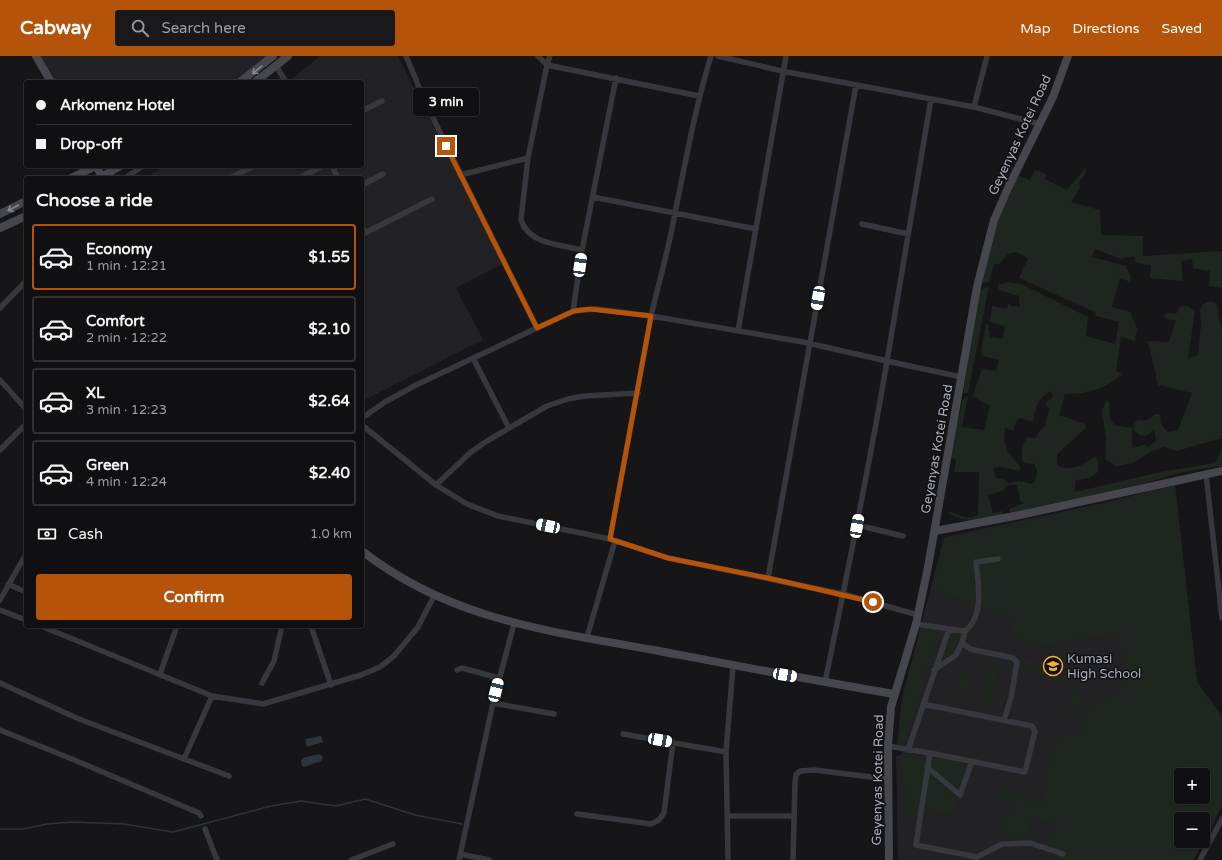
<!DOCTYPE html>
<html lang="en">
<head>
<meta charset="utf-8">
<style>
  :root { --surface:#101012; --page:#19191b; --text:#f1f3f6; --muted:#9c9d9f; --line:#303032; --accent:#b45309 }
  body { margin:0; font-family:"Varela Round",sans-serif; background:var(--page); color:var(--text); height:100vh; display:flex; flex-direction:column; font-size:15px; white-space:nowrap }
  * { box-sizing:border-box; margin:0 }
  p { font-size:13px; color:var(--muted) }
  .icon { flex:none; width:22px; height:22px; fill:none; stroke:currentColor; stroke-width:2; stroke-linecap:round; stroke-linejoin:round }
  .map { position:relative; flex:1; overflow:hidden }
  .sheet { position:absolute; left:24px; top:120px; width:340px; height:452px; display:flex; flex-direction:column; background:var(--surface); border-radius:4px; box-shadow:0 1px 3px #0004,0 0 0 1px var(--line) }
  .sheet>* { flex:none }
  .top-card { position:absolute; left:24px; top:24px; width:340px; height:88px; border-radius:4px; box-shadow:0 1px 3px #0004,0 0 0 1px var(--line); display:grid; align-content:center; height:88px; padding:0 12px; background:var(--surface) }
  .tools { position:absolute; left:1174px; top:712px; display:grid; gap:8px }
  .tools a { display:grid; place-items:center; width:36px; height:36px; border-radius:4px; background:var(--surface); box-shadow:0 1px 3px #0004,0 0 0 1px var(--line); font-size:20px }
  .end { position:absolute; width:18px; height:18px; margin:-9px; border:5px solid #b45309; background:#fff; box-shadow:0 0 0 2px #fff }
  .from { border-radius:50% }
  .bubble { position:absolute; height:28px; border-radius:4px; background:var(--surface); box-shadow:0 1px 3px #0004,0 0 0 1px var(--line); font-size:13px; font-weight:700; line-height:28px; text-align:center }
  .car { position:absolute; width:12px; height:24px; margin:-12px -6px; border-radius:5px; box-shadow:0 0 3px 1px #0007; background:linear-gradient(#fff 24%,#345 0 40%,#fff 0 76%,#345 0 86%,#fff 0) }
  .top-card b { display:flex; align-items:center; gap:14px; height:38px; font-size:15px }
  .top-card b+b { border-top:1px solid var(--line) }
  .top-card i { width:10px; height:10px; background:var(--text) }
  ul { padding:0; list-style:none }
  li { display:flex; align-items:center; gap:12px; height:66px; margin:0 8px 6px; padding:0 4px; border:2px solid var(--line); border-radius:4px }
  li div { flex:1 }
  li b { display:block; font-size:15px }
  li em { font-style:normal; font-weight:700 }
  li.on { border-color:var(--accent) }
  li>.icon { width:36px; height:36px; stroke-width:1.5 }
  h2 { padding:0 12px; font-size:18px; line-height:48px }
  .pay { display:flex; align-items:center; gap:10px; height:44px; padding:0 12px; font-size:15px }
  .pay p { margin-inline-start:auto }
  .cta { display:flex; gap:8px; margin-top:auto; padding:8px 12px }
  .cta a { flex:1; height:46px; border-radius:4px; background:var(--accent); color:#fff; font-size:16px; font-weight:700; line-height:46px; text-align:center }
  header { display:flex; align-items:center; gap:24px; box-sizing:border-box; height:56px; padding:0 20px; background:var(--accent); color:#fff }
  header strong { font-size:19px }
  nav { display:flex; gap:22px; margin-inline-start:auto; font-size:14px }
  .search { width:280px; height:36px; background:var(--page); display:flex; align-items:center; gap:10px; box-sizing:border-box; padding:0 14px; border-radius:4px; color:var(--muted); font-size:15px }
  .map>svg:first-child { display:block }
  .built { fill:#222225; fill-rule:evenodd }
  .green { fill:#1e261f; fill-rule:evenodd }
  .water { fill:#2c353c }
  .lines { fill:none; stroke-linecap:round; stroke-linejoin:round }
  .stream { stroke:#2c353c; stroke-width:1.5 }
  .street { stroke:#37383d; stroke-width:5.5 }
  .secondary { stroke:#45474d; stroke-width:8 }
  .oneway { stroke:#858993 }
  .route { stroke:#b45309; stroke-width:5 }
  .labels { text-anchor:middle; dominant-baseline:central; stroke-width:3; stroke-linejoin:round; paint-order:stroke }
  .street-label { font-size:13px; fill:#a8adb8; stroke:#111113 }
  .poi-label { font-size:13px; fill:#a8adb8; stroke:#111113; text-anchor:start }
</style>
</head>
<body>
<header>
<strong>Cabway</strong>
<div class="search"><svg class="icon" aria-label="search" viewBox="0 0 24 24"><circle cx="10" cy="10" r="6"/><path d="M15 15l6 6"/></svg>Search here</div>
<nav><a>Map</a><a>Directions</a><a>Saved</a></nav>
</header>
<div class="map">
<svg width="1222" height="804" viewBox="0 0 1222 804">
  <rect width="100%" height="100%" fill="#161618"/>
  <!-- built -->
  <path class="built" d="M 40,0 L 270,0 L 239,26 L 55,26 Z
    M 320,0 L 398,0 L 502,208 L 456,232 L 483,284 L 362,345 L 362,122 L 145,122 L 165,110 L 362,110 L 362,26 L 288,26 Z
    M 1175,429 L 1197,626 L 1222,660 L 1222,750 L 1194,804 L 898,804 L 896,700 L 901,699 L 904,691 L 897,688 L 902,642 L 944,481 L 1107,446 ZM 1181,719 L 1203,719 L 1203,741 L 1181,741 ZM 1181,763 L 1203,763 L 1203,785 L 1181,785 Z"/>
  <!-- green -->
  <path class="green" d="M 1087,110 L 1085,118 L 1079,126 L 1080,132 L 1071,146 L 1100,154 L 1101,179 L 1143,180 L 1143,200 L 1222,195 L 1222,232 L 1209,230 L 1210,215 L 1193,212 L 1192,203 L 1181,205 L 1183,225 L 1150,222 L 1151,209 L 1136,207 L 1134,200 L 1121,203 L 1095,193 L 1092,201 L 1126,210 L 1131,221 L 1130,226 L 1120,222 L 1112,251 L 1130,256 L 1137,272 L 1135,285 L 1121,281 L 1116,315 L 1122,318 C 1108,332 1084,339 1065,338 L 1059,359 L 1085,368 L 1086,372 L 1057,398 L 1057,409 C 1070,416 1085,409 1095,400 L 1098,405 L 1098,416 L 1091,421 L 1075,425 L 1075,436 L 1161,416 L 1215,407 L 1222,393 L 1222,410 L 1188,415 L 1137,429 L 1010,458 L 1009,453 L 1024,447 L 1020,445 L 1017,429 L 1007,429 L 1003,435 L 988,439 L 993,457 L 1003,455 L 1003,459 C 984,462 966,469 948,457 L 948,455 L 968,462 L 978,459 L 979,416 L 954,416 L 956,404 L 949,401 L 963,343 L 968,340 L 962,371 L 984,374 L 990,350 L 977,343 L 973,339 L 982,313 L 996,315 L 999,304 L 983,300 L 981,296 L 986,268 L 989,269 L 988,274 L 990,275 L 990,281 L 1003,283 L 1005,270 L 990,266 L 992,250 L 1007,253 L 1008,247 L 1012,250 L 1020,251 L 1019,240 L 999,234 L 998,229 L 1009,226 L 1021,228 L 1088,261 L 1086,280 L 1115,288 L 1119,266 L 1096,260 L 1095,256 L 1019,222 L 1028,202 L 1016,196 L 1008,198 L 999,208 L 994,208 L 989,227 L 981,226 L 994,171 L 1017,119 L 1030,124 L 1035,114 L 1046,118 L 1045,123 L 1067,134 ZM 1051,335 L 1053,341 L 1045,347 L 1049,353 L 1045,370 L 1040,374 L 1036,382 L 1027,381 C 1022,391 1019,397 1024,407 L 1034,408 C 1039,415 1038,421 1032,428 L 1020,425 L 1009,427 L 1002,423 L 995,422 L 994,412 L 1001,411 L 1019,415 L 1021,412 L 1008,396 L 1004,384 L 1005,372 L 1013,375 L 1017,364 L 1020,362 L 1033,366 C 1036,352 1037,342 1051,335 Z
    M 989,230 L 968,337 L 963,337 L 980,234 Z
    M 1210,245 L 1217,248 L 1219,263 L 1222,273 L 1222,382 L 1177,395 L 1164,391 L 1152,395 L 1133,407 L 1116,410 L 1105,403 L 1106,383 L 1102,354 L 1106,345 L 1109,346 L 1110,361 L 1114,369 L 1132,372 L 1132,392 L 1146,388 L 1147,392 L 1156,385 L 1154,374 L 1146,380 L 1139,379 L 1134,374 L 1135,366 L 1139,364 C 1146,365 1150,364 1155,358 L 1160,359 L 1161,368 L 1168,376 L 1178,374 L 1192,337 L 1158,329 L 1148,285 L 1169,286 L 1176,264 L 1167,263 L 1164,260 L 1167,257 L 1176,258 L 1180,251 L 1187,250 L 1195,255 L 1188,302 L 1198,299 L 1201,268 L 1200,255 L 1202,249 Z
    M 1175,430 L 1197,626 L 1222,660 L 1222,750 L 1193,804 L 1053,804 L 1054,799 L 1045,790 L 1052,780 L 1056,771 L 1053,768 L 1031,761 L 1027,767 L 1031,773 L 1029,780 C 1017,788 1007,786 1000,773 L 1010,750 L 1008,746 L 999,743 L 1002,734 L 1027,740 L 1028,746 L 1041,745 L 1045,734 L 1044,730 L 1034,729 L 1044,722 L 1056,681 L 1081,675 L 1082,661 L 1072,659 L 1115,636 L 1129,622 L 1113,578 L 1043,590 L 1015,582 L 1008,564 L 1001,556 L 988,554 L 941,536 L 933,529 L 945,482 L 1100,448 ZM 1181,719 L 1203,719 L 1203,741 L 1181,741 ZM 1181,763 L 1203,763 L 1203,785 L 1181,785 Z
    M 922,569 L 941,573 L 904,689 L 899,689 L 898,686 L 902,642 Z
    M 957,577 L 960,578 L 957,594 L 939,610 L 948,581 Z
    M 1052,597 L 1061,599 L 1066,609 L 1063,610 L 1050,607 Z
    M 1021,602 L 1036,606 L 1027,615 L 1018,612 Z
    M 990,607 L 999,610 L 988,649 L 979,647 Z
    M 1038,607 L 1047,609 L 1044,620 L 1029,616 Z
    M 962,614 L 976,618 L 964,638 L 956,644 Z
    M 1077,632 L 1085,647 L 1065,654 L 1069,643 Z
    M 903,700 L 921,703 L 923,711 L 955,740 L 957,747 L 952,757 L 949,758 L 934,755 L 912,757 L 904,750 L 908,733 L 901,725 Z
    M 932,702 L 950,702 L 967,708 L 959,732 L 954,733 L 929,709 Z"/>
  <!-- water -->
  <path class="water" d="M 321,680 L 323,686 L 307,691 L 305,683 Z
    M 320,698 L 323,702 L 321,705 L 304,711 L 302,710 L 301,704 L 305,701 Z"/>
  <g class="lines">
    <!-- stream -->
    <path class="stream" d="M 0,773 L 23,773 L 47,768 L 72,766 L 124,768 L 173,776 L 271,750 L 301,745 L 336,750 L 365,743 L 415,759 L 462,768"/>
    <!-- street -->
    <path class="street" d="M 406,0 L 426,48 L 537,272
      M 538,0 L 547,9 L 528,102 L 521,163 C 527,188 561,189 582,194 L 573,255
      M 550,0 L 547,9 L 699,40
      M 718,0 L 782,15 L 974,51 L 1040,68
      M 276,10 L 286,26
      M 931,43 L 887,305 L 961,321
      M 974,51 L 987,0
      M 362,55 L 382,45
      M 332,110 L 338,122
      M 460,119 L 528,102
      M 125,122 L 143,110
      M 230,122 L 254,110
      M 299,122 L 323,110
      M 362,129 L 383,118
      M 593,141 L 756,173
      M 862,168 L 908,178
      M 362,170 L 365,177 L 432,143
      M 582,194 L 616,22
      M 0,252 L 26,225
      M 738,275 L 786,0
      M 473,302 L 509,372
      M 0,324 L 26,353
      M 362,362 L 385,346 L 416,329 L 573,255 L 597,253 L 651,260 C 659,226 669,192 675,157 C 686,104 695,52 711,0
      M 362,369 L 436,429 L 467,448 L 498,460 L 610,483
      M 0,394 L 26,368
      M 1206,418 L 1222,562
      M 436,429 L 471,396 L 487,385 L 547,350 L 568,343 L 585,340 L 638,337
      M 857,469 L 903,480
      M 768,522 L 856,29
      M 8,528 L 26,536
      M 0,544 L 26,498
      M 0,554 L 26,564
      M 41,570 L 212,640 L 263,648 L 361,619 L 380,611 L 394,600 L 418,571 L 434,540
      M 311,570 L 331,629
      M 949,573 L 965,575 C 985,560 978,527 976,506 L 998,503
      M 965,575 L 962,587 L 970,593 L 1013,602 L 1017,606 L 1011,642 L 1004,664
      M 587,581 L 615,485
      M 457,614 L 462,612 L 499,622
      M 934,614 L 956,599 L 962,587
      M 160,618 L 177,570
      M 825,626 C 847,519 869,413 887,305 L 803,286 L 651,260 L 610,483 L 668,502 L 843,538 L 918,559
      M 0,627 L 79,663 L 229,720
      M 262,627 L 274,605 L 282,570
      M 493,647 L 554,658
      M 0,674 L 72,703 L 199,757 L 201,760
      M 623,678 L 726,696
      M 888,690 L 930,697 L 1025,716 L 1035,675 L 1032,670 L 923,648
      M 908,694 L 949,573 L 916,568
      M 930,697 L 916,789 L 977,801 L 1002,788 L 1030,787 L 1063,798
      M 184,703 L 212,640
      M 927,711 L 960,739 L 972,705
      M 577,758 L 651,768 L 659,764 L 664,757 L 673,686
      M 727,760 L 794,760
      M 205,773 L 217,804
      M 460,798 L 489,804
      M 351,804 L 393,788
      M 459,804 L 493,647 L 514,568
      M 728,804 L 726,696 L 733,610
      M 793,804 L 795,727 L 796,719 L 800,715 L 814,714 L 888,723
      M 1200,804 L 1222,763"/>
    <!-- secondary -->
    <path class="secondary" d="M 36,0 L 51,26
      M 240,26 L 273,0
      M 255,26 L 288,0
      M 71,122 L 96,110 L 103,122
      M 100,122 L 120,110
      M 0,158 L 26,145
      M 0,172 L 26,160
      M 935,475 L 1020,459 L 1222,415
      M 362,495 C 452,565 551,575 659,595 C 738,610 816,625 894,638
      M 889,804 L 888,690 L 891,651 L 916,568 L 928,511 L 977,231 L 994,164 L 1008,132 L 1053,41 L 1068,0"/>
  </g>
  <!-- one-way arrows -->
  <defs><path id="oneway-shaft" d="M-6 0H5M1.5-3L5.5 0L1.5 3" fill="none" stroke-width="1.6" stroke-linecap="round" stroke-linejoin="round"/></defs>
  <g class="oneway">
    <use href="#oneway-shaft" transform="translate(257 14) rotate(140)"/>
    <use href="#oneway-shaft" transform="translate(13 152) rotate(152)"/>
  </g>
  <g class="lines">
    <!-- route -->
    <path class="route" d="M 446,90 L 537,272 L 574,255 L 590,253 L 651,260 L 610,483 L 668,502 L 768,522 L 873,546"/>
  </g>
  <!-- icons -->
  <defs>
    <symbol id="school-ring" viewBox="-11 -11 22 22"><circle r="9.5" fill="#111113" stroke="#f2b134" stroke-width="1.5"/><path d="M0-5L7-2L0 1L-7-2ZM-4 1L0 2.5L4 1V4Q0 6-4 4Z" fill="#f2b134"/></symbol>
  </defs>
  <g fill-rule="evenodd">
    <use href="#school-ring" x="1042" y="599" width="22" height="22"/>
  </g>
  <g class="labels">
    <!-- street labels -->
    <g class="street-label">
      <text transform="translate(1020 79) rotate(-65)">Geyenyas Kotei Road</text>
      <text transform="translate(937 393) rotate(-80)">Geyenyas Kotei Road</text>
      <text transform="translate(878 724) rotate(-89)">Geyenyas Kotei Road</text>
    </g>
    <!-- poi labels -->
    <g class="poi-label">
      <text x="1067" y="603">Kumasi<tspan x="1067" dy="15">High School</tspan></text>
    </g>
  </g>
</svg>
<div class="tools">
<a>+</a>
<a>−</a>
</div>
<i class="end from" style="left:873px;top:546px"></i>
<i class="end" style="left:446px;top:90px"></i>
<div class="bubble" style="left:413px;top:32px;width:66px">3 min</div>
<i class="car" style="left:580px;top:209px;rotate:8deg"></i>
<i class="car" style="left:818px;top:242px;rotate:190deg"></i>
<i class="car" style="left:548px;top:470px;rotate:282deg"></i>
<i class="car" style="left:857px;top:470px;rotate:10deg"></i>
<i class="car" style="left:785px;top:619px;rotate:100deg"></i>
<i class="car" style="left:496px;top:634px;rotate:14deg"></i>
<i class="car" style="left:660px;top:684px;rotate:100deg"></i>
<div class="top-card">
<b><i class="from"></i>Arkomenz Hotel</b>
<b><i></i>Drop-off</b>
</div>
<section class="sheet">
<h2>Choose a ride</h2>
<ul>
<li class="on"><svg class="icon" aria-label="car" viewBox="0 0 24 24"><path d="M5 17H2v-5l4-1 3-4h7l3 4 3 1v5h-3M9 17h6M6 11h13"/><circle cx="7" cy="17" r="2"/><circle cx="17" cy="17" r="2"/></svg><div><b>Economy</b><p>1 min · 12:21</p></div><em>$1.55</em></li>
<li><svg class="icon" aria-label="car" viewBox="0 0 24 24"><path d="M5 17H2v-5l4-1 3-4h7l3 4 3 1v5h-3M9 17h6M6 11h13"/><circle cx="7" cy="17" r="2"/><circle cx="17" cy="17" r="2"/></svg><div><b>Comfort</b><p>2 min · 12:22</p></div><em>$2.10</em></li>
<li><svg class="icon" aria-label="car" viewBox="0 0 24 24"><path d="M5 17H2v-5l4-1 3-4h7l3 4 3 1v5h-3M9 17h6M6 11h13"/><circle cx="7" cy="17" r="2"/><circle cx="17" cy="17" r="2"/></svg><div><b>XL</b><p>3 min · 12:23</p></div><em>$2.64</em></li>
<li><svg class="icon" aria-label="car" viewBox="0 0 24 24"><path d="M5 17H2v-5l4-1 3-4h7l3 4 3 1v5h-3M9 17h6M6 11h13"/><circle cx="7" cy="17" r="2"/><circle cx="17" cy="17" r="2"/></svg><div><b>Green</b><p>4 min · 12:24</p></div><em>$2.40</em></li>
</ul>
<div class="pay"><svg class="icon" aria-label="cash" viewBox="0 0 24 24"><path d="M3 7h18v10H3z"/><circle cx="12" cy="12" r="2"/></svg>Cash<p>1.0 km</p></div>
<div class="cta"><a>Confirm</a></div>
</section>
</div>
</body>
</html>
